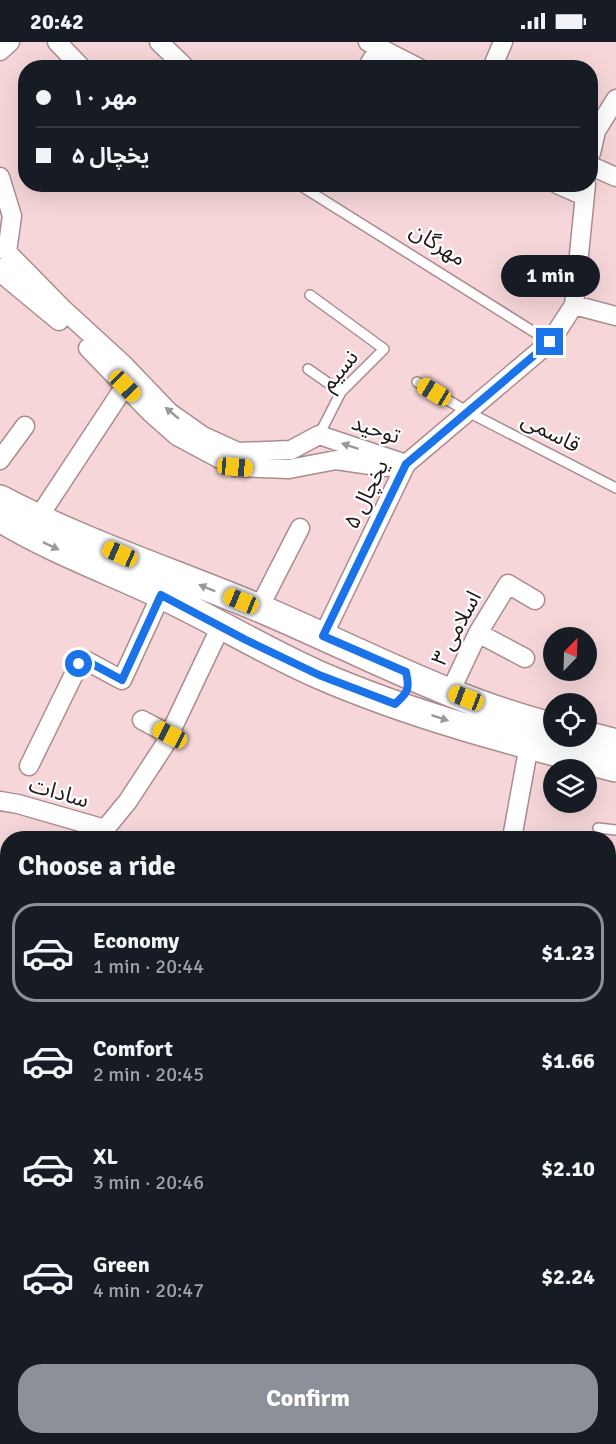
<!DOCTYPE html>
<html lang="en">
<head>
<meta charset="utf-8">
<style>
  :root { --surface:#171b24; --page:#20242c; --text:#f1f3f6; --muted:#9ea1a6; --line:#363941; --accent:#8c9099 }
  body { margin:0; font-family:Signika,"Noto Sans Arabic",sans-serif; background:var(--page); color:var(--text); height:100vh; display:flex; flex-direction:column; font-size:22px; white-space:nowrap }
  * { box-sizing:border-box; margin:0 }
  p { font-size:20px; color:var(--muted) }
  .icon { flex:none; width:33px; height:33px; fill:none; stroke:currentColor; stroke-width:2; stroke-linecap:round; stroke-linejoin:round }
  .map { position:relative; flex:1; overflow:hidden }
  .sheet { position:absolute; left:0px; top:789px; width:616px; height:614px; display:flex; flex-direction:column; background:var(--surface); border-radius:24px 24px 0 0; box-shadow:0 6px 24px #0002 }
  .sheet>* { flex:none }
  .banner { position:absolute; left:18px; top:18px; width:580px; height:132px; border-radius:24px; box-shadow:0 6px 24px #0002; display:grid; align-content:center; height:132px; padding:0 18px; background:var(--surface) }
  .needle { width:39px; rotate:23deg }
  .buttons { position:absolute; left:543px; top:585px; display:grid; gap:12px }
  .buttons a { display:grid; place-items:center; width:54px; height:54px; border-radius:50%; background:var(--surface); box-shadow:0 6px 24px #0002; font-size:30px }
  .end { position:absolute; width:27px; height:27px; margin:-14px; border:8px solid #1a73e8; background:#fff; box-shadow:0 0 0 3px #fff }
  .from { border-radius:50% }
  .bubble { position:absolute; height:42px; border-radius:21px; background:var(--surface); box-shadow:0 6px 24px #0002; font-size:20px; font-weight:700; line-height:42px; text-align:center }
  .car { position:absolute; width:18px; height:36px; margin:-18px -9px; border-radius:8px; box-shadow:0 0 4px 2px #0007; background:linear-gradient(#f5c518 24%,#345 0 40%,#f5c518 0 76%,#345 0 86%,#f5c518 0) }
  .banner b { display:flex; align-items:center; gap:21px; height:57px; font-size:22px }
  .banner b+b { border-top:2px solid var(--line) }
  .banner i { width:15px; height:15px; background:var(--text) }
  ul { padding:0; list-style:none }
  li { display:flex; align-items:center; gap:18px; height:99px; margin:0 12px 9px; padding:0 6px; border:3px solid transparent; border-radius:24px }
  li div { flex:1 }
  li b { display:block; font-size:22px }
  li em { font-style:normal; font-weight:700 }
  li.selected { border-color:var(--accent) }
  li>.icon { width:54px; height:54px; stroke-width:1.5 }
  h2 { padding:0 18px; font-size:27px; line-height:72px }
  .primary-button { display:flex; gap:12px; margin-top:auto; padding:12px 18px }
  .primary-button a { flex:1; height:69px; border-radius:24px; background:var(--accent); color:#fff; font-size:24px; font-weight:700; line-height:69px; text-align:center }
  .status { display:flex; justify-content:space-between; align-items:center; height:42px; padding:0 30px; background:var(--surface); direction:ltr }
  .status svg { height:16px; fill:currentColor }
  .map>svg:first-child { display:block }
  .forest { fill:#d28a93 }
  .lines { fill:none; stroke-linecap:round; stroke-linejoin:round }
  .stream { stroke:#d58d96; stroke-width:4.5 }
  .lane-casing { stroke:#aa8c8f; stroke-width:12 }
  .street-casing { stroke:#aa8c8f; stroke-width:21 }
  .secondary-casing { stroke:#aa8c8f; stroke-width:30 }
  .primary-casing { stroke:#aa8c8f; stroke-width:33 }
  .highway-casing { stroke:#aa8c8f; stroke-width:36 }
  .path { stroke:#937d7f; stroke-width:3; stroke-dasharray:4.5 3; stroke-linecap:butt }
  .lane { stroke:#fff; stroke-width:9 }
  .street { stroke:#fff; stroke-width:18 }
  .secondary { stroke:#fff; stroke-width:27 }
  .primary { stroke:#fff; stroke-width:30 }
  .highway { stroke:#fff; stroke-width:33 }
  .oneway { fill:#9c9898 }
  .route { stroke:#1a73e8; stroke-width:8 }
  .labels { text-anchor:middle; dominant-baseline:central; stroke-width:4.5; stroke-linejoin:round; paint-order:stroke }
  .street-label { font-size:22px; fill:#24191a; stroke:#fff }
</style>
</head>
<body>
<div class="status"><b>20:42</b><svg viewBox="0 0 49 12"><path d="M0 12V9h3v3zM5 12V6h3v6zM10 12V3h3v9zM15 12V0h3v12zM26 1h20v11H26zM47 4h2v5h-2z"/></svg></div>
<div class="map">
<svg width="616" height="1402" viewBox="0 0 616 1402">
  <rect width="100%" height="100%" fill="#f6d6d9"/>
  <!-- forest -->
  <path class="forest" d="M 616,965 L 616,1063 L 609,1067 L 609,967 Z"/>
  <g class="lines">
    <!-- stream -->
    <path class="stream" d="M 0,1307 L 8,1308
      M 203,1395 L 204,1402"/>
    <defs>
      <path id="lane" d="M 301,144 L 550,300
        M 310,253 L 384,307 L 341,350 L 319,393
        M 308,327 L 341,350
        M 417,340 L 468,370 L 616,446
        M 598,786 L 616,788"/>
      <path id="street" d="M 57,0 L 82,26
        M 159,0 L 186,26
        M 368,0 L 419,26
        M 0,9 L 10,0
        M 367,26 L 379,6
        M 492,26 L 503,0
        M 591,111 L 596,89 L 616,57
        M 591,124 L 616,135
        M 0,135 L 12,174 L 7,210 L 64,268 L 124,323 L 169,370 L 203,394 L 238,410 L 291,408 L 319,393 L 406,422
        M 557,142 L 584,154
        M 0,226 L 7,236 L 59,279
        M 574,263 L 616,274
        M 88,306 L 151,371 L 177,394 L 235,425 L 289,427 L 336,418 L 384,425 L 395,424
        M 0,418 L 25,384
        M 38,476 L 125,344 L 134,337
        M 259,566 L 300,486
        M 478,591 L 525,616
        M 323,594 L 406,422 L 550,300 L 574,263 L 586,142
        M 450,650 L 478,591 L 508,542 L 535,558
        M 142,678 L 170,693
        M 29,724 L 79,622 L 85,618 L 122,638 L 161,553
        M 0,759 L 18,762 L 105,787 L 128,759 L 164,704 L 221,584
        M 512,796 L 529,703
        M 3,833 L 8,834
        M 609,951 L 616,948
        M 0,1085 L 8,1085
        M 609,1088 L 616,1086
        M 614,1131 L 616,1131
        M 0,1208 L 8,1209
        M 0,1325 L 8,1325
        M 9,1395 L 60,1402
        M 186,1395 L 186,1402
        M 283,1395 L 284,1402
        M 536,1395 L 536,1402
        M 108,1402 L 108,1395"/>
      <path id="secondary" d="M 0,457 C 83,501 173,530 259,566 C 356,607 451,659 554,685
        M 0,476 C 51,507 106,527 159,552 C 213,577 263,608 317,632 C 413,674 515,700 616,726
        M 586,693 L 616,701"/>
      <path id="primary" d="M 552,1402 L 555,1395"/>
      <path id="highway" d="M 609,1281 L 616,1266
        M 609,1333 L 616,1317
        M 578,1402 L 581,1395"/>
    </defs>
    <!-- lane casing -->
    <use href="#lane" class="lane-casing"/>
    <!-- street casing -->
    <use href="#street" class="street-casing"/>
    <!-- secondary casing -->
    <use href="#secondary" class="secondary-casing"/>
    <!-- primary casing -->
    <use href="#primary" class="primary-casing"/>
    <!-- highway casing -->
    <use href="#highway" class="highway-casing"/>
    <!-- path -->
    <path class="path" d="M 0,1035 L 8,1036"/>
    <!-- lane -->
    <use href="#lane" class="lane"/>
    <!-- street -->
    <use href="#street" class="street"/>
    <!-- secondary -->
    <use href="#secondary" class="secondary"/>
    <!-- primary -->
    <use href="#primary" class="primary"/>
    <!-- highway -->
    <use href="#highway" class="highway"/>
  </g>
  <!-- one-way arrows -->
  <defs><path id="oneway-solid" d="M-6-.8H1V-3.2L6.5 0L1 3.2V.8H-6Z" transform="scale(1.5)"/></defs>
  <g class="oneway">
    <use href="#oneway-solid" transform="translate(172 371) rotate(-140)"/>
    <use href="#oneway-solid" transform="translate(350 404) rotate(-162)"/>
    <use href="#oneway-solid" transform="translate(51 504) rotate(26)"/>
    <use href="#oneway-solid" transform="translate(207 546) rotate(-158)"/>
    <use href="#oneway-solid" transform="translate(440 676) rotate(18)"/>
  </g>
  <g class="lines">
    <!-- route -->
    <path class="route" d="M 79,622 L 85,618 L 122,638 L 161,553 L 246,598 L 319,633 L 395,662 C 408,650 410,648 406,630 L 323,594 L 406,422 L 550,300"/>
  </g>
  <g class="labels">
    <!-- street labels -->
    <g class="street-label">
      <text transform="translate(438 202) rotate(32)">مهرگان</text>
      <text transform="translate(339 328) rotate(-50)">نسیم</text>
      <text transform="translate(376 387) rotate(18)">توحید</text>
      <text transform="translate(551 390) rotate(27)">قاسمی</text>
      <text transform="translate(366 452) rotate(-64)">یخچال ۵</text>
      <text transform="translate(456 586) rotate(-62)">اسلامی ۳</text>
      <text transform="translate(59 750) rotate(16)">سادات</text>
    </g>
  </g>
</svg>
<div class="buttons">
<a><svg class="needle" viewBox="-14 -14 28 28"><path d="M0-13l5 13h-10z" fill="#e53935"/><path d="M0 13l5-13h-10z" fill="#9ea1a6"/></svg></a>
<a><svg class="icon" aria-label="locate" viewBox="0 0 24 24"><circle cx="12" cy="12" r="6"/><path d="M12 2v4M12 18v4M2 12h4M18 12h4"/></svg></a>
<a><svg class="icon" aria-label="layers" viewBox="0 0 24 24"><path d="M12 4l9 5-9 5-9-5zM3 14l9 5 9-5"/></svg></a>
</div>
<i class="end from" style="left:79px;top:622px"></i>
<i class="end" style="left:550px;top:300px"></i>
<div class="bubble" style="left:501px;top:213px;width:99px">1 min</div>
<i class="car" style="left:125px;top:344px;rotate:136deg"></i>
<i class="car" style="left:434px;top:350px;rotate:301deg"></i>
<i class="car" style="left:235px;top:425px;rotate:95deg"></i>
<i class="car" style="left:120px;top:512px;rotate:294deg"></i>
<i class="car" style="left:241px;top:559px;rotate:292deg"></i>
<i class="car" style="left:466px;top:656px;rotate:291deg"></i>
<i class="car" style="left:170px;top:693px;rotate:297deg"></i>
<div class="banner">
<b><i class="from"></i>مهر ۱۰</b>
<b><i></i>یخچال ۵</b>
</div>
<section class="sheet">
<h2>Choose a ride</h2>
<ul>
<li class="selected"><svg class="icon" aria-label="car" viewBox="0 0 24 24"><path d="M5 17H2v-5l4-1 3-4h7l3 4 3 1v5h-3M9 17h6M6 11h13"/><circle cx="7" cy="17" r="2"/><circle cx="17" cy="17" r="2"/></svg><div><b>Economy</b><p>1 min · 20:44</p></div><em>$1.23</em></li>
<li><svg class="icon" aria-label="car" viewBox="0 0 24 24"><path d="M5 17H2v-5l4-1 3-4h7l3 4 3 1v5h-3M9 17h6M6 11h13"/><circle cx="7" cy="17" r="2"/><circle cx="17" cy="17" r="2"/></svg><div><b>Comfort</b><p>2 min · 20:45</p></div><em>$1.66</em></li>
<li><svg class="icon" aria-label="car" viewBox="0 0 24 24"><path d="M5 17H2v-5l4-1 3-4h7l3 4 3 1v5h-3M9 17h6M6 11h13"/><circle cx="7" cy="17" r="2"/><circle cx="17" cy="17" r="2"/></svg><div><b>XL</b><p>3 min · 20:46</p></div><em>$2.10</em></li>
<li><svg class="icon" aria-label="car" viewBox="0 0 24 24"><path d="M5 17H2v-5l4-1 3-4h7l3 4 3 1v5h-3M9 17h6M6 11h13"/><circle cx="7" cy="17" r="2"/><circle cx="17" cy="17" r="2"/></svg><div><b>Green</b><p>4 min · 20:47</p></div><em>$2.24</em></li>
</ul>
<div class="primary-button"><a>Confirm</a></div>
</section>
</div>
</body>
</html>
